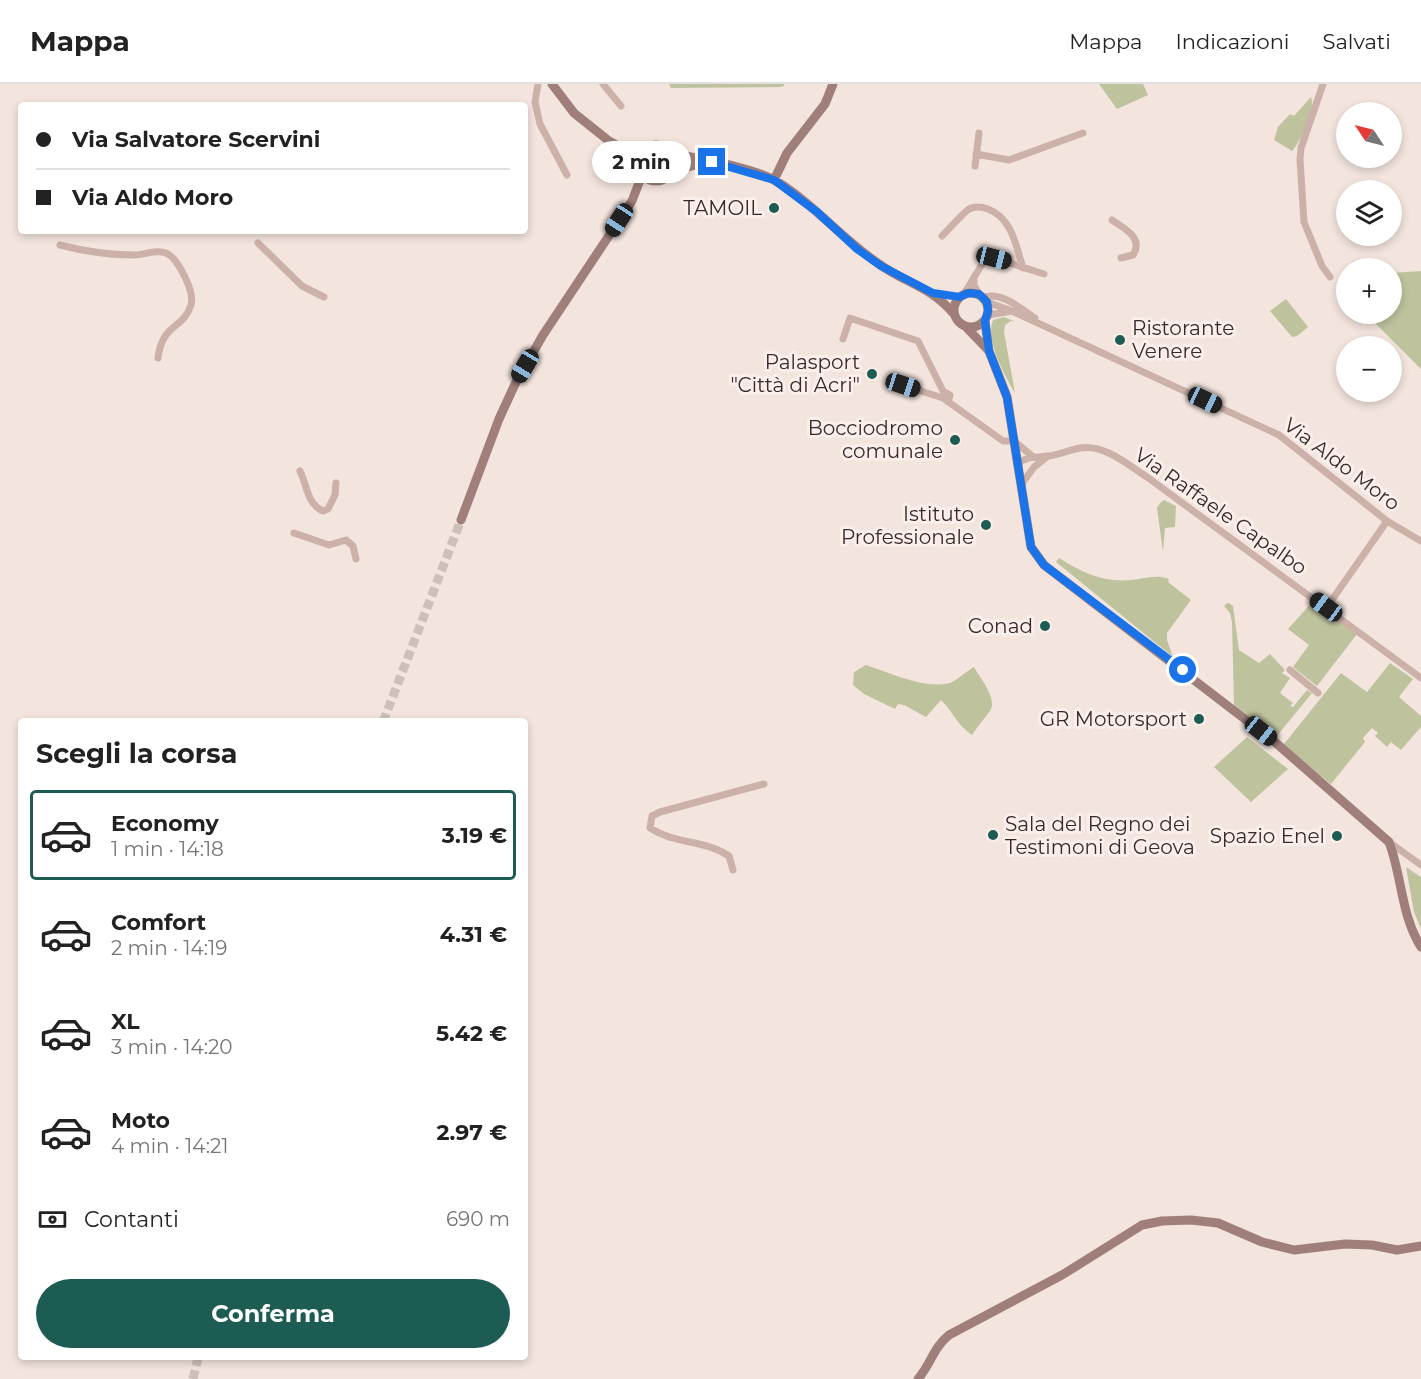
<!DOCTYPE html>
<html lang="it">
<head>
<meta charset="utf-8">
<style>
  :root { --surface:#fff; --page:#f6f6f6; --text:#222; --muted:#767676; --line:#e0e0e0; --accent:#1d5c52 }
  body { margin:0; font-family:Montserrat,sans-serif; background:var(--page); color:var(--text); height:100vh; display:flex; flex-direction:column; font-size:22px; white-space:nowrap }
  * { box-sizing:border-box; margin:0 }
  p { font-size:20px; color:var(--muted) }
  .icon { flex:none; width:33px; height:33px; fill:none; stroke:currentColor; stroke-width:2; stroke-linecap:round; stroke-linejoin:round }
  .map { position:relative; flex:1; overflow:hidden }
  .drawer { position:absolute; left:18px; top:634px; width:510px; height:642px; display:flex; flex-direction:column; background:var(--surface); border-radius:6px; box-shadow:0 3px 9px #0003 }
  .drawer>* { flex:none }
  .banner { position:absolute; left:18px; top:18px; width:510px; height:132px; border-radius:6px; box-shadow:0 3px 9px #0003; display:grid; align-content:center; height:132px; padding:0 18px; background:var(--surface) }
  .needle { width:39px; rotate:305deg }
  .buttons { position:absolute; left:1336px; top:18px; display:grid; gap:12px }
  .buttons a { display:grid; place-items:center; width:66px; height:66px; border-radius:50%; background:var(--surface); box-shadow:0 3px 9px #0003; font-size:30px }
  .end { position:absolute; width:27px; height:27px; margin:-14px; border:8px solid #1a73e8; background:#fff; box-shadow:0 0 0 3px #fff }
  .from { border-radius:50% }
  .bubble { position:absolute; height:42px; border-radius:21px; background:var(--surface); box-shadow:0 3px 9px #0003; font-size:20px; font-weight:700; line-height:42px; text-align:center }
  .car { position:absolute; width:18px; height:36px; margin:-18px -9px; border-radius:8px; box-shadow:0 0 4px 2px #0007; background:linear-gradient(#222 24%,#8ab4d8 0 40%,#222 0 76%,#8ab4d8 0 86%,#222 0) }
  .banner b { display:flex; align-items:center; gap:21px; height:57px; font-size:22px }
  .banner b+b { border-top:2px solid var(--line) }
  .banner i { width:15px; height:15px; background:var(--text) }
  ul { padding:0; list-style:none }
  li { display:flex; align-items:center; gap:18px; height:90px; margin:0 12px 9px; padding:0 6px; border:3px solid transparent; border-radius:6px }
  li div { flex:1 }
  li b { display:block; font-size:22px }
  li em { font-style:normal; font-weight:700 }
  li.on { border-color:var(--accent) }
  li>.icon { width:54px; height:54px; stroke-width:1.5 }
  h2 { padding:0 18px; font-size:27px; line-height:72px }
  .pay { display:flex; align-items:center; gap:15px; height:66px; padding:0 18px; font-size:22px }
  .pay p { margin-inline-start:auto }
  .cta { display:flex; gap:12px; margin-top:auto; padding:12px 18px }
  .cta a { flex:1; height:69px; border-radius:36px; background:var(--accent); color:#fff; font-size:24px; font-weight:700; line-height:69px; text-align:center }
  header { display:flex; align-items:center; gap:36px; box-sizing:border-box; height:84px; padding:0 30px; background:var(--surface); border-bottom:2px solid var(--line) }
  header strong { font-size:28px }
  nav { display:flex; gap:33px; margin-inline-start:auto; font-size:21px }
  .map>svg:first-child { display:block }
  .grass { fill:#bec39d }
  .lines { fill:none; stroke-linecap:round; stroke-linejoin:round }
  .secondary-tunnel { stroke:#cebfb9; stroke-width:9; stroke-dasharray:9 4.5; stroke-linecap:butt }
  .street { stroke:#ccb1a9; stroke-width:7 }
  .secondary { stroke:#a07f7a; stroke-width:9 }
  .route { stroke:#1a73e8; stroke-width:8 }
  .poi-dot { fill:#1d5c52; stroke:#faefea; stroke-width:2 }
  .labels { text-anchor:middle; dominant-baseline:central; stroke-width:6; stroke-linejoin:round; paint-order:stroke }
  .poi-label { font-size:20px; fill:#392a29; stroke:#faefea; text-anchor:end }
  .street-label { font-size:20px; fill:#392a29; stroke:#faefea }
</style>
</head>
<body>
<header>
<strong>Mappa</strong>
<nav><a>Mappa</a><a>Indicazioni</a><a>Salvati</a></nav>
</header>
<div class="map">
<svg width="1421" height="1295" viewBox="0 0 1421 1295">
  <rect width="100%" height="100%" fill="#f3e4dd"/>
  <!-- grass -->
  <path class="grass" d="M 669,0 L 784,0 L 784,2 L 780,3 L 671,4 Z
    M 1099,0 L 1143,0 L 1148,11 L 1117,25 Z
    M 1311,13 C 1316,24 1300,59 1292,67 L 1274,56 L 1278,43 L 1290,30 L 1294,32 Z
    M 1421,187 L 1421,285 L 1366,230 L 1392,230 L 1392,189 Z
    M 1286,215 L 1308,243 L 1297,252 L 1292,253 L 1270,227 Z
    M 1004,233 L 1016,238 L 1011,237 L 1005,241 L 1004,248 L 1015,309 C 1005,292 985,256 993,236 Z
    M 1164,416 L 1176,422 L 1175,443 L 1165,444 L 1163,468 L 1157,424 L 1160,419 Z
    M 1059,474 C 1081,488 1104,499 1131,496 C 1144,495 1156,490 1169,495 L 1168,498 L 1191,516 L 1167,549 L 1167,556 L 1173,573 L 1061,482 L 1056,478 Z
    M 1313,517 L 1357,550 L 1317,602 L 1293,583 L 1309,561 L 1288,545 Z
    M 1227,519 L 1229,519 L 1233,522 L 1239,566 L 1259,579 L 1270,570 L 1285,586 L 1282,589 L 1290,594 L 1280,609 L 1293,619 L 1290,622 L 1293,623 L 1307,606 L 1312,609 L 1276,653 L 1234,621 L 1232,538 L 1230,529 L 1224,522 Z
    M 1390,579 L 1413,595 L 1399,613 L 1421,632 L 1421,643 L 1401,666 L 1391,658 L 1387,663 L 1375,652 L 1378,649 L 1372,644 L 1363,654 L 1365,658 L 1331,700 L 1293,670 L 1284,660 L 1341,589 L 1367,608 Z
    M 866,581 C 890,589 920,603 945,600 C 956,599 964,588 974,583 C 980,594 998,615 990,627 C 984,635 977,643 972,651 C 958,642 953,628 941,616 L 926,633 L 904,621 L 898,620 L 895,625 L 864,610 L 853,601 L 854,588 Z
    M 1247,653 L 1288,685 L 1251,718 L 1214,683 Z
    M 1406,783 L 1421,793 L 1421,845 L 1414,828 Z"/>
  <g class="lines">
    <!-- secondary-tunnel -->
    <path class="secondary-tunnel" d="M 383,638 L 461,436
      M 193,1295 L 198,1274"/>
    <!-- street -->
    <path class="street" d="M 538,0 L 535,18 L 540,40 L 567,91
      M 603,0 L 621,22
      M 1323,0 L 1301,64 L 1300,76 L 1304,138 L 1322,182 L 1330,193
      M 976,70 L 1009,76 L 1083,49
      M 975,82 L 979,49
      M 1112,136 C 1125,145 1144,154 1133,171 L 1121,174
      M 942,152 C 948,146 964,128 969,125 C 975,122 982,123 988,125 C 1012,134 1016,162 1023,184
      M 258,159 L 302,202 L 324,213
      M 60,161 C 83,167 109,171 134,171 C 144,171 156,165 166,169 C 178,174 195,208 191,221 C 184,245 162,239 158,274
      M 974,193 L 974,201 L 979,210
      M 964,210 L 984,177 L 994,174 L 1044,190
      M 983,214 C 1000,206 1021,225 1035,234
      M 987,218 L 1012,227 L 1279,351 L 1387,437 L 1421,457
      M 988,231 L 1012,227
      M 843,255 L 850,234 L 918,257 L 943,307 L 950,311 L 948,318
      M 902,301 L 943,314 L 1003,357 L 1014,357 L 1032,372
      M 1018,380 C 1028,371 1036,374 1048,372 C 1059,371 1069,366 1080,364 C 1104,360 1127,380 1147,393 L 1421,594
      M 300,387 C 307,401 307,420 323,427 L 328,425 L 335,411 L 336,399
      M 1021,401 L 1034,383 L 1048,372
      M 294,449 L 329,461 L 346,456 L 353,462 L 356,475
      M 1327,523 L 1387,437
      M 1290,586 L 1318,609
      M 1389,758 L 1421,781
      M 733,786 L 729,772 C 704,755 676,761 650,744 L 652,732 L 660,728 L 764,700"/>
    <!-- secondary -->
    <path class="secondary" d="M 552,0 L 574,29 L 609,57 L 632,70 L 639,85
      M638 79a18 18 0 1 1 36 0a18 18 0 1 1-36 0Z
      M 670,69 C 699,75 752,83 776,97 C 814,120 842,155 879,180 C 907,200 930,202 954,230
      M 672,87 L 704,79
      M 774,96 L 787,69 L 825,20 L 833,0
      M954 226a17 17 0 1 1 34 0a17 17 0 1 1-34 0Z
      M 985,237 L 989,267 L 1007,313 L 1031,463 L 1044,481 L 1276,659 L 1389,758 C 1402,792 1401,832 1421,863
      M 966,243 L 989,267
      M 461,436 L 499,335 L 516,298 L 543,251 L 632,117 L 642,91
      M 918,1295 C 931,1280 933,1264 949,1251 L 1062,1191 L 1142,1141 L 1162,1137 L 1191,1136 L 1218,1139 L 1262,1158 L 1294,1166 L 1345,1160 L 1372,1161 L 1397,1166 L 1421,1162"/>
  </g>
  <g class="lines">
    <!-- route -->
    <path class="route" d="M 712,78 L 774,96 L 817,128 L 857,165 L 881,182 L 933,209 L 960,213 L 968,209 L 979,210 L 987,218 L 988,227 L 985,237 L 989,267 L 1007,313 L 1031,463 L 1044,481 L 1183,586"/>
  </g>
  <!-- markers -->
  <g class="poi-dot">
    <circle cx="774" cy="124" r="6"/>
    <circle cx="1120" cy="256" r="6"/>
    <circle cx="872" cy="290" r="6"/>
    <circle cx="955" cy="356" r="6"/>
    <circle cx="986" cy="441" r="6"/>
    <circle cx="1045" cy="542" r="6"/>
    <circle cx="1199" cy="635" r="6"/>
    <circle cx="993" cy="751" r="6"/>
    <circle cx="1337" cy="752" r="6"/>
  </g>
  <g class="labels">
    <!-- poi labels -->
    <g class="poi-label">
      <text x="762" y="124">TAMOIL</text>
      <text x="1132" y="244" text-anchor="start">Ristorante<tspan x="1132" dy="23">Venere</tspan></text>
      <text x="860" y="278">Palasport<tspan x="860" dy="23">"Città di Acri"</tspan></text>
      <text x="943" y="344">Bocciodromo<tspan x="943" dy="23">comunale</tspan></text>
      <text x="974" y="430">Istituto<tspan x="974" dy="23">Professionale</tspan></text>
      <text x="1033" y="542">Conad</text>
      <text x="1187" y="635">GR Motorsport</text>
      <text x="1005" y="740" text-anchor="start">Sala del Regno dei<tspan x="1005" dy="23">Testimoni di Geova</tspan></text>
      <text x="1325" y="752">Spazio Enel</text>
    </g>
    <!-- street labels -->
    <g class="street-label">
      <text transform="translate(1342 380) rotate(37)">Via Aldo Moro</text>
      <text transform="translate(1221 427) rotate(35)">Via Raffaele Capalbo</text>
    </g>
  </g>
</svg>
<div class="buttons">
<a><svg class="needle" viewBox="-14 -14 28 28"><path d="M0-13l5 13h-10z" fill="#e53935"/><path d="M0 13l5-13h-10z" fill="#767676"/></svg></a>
<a><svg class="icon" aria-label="layers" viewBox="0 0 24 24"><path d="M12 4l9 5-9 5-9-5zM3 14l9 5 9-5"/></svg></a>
<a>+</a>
<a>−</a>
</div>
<i class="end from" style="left:1183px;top:586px"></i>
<i class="end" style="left:712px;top:78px"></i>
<div class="bubble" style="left:592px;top:57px;width:99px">2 min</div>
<i class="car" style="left:619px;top:136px;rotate:213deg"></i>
<i class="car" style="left:994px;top:174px;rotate:104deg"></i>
<i class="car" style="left:525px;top:282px;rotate:211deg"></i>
<i class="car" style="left:903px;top:301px;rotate:108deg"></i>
<i class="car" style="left:1205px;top:316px;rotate:115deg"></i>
<i class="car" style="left:1326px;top:523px;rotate:306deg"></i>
<i class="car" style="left:1261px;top:647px;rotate:128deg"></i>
<div class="banner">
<b><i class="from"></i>Via Salvatore Scervini</b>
<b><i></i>Via Aldo Moro</b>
</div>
<section class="drawer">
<h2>Scegli la corsa</h2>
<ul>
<li class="on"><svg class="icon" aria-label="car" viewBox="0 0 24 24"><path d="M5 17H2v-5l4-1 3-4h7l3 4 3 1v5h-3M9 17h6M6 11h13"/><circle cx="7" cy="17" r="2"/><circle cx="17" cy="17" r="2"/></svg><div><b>Economy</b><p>1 min · 14:18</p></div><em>3.19 €</em></li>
<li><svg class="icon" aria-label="car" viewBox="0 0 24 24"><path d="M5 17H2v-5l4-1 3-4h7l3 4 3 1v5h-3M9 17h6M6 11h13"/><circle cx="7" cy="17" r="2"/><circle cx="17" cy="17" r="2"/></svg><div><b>Comfort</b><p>2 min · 14:19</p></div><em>4.31 €</em></li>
<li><svg class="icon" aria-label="car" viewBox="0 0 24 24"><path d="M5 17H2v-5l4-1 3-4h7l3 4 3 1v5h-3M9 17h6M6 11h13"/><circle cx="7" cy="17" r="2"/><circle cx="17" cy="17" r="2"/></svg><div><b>XL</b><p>3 min · 14:20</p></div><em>5.42 €</em></li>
<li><svg class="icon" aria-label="car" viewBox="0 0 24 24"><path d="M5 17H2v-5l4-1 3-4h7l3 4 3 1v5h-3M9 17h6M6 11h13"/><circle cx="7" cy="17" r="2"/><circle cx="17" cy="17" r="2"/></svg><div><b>Moto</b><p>4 min · 14:21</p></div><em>2.97 €</em></li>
</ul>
<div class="pay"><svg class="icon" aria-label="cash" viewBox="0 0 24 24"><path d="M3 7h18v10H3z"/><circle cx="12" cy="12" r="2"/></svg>Contanti<p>690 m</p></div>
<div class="cta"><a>Conferma</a></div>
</section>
</div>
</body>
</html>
